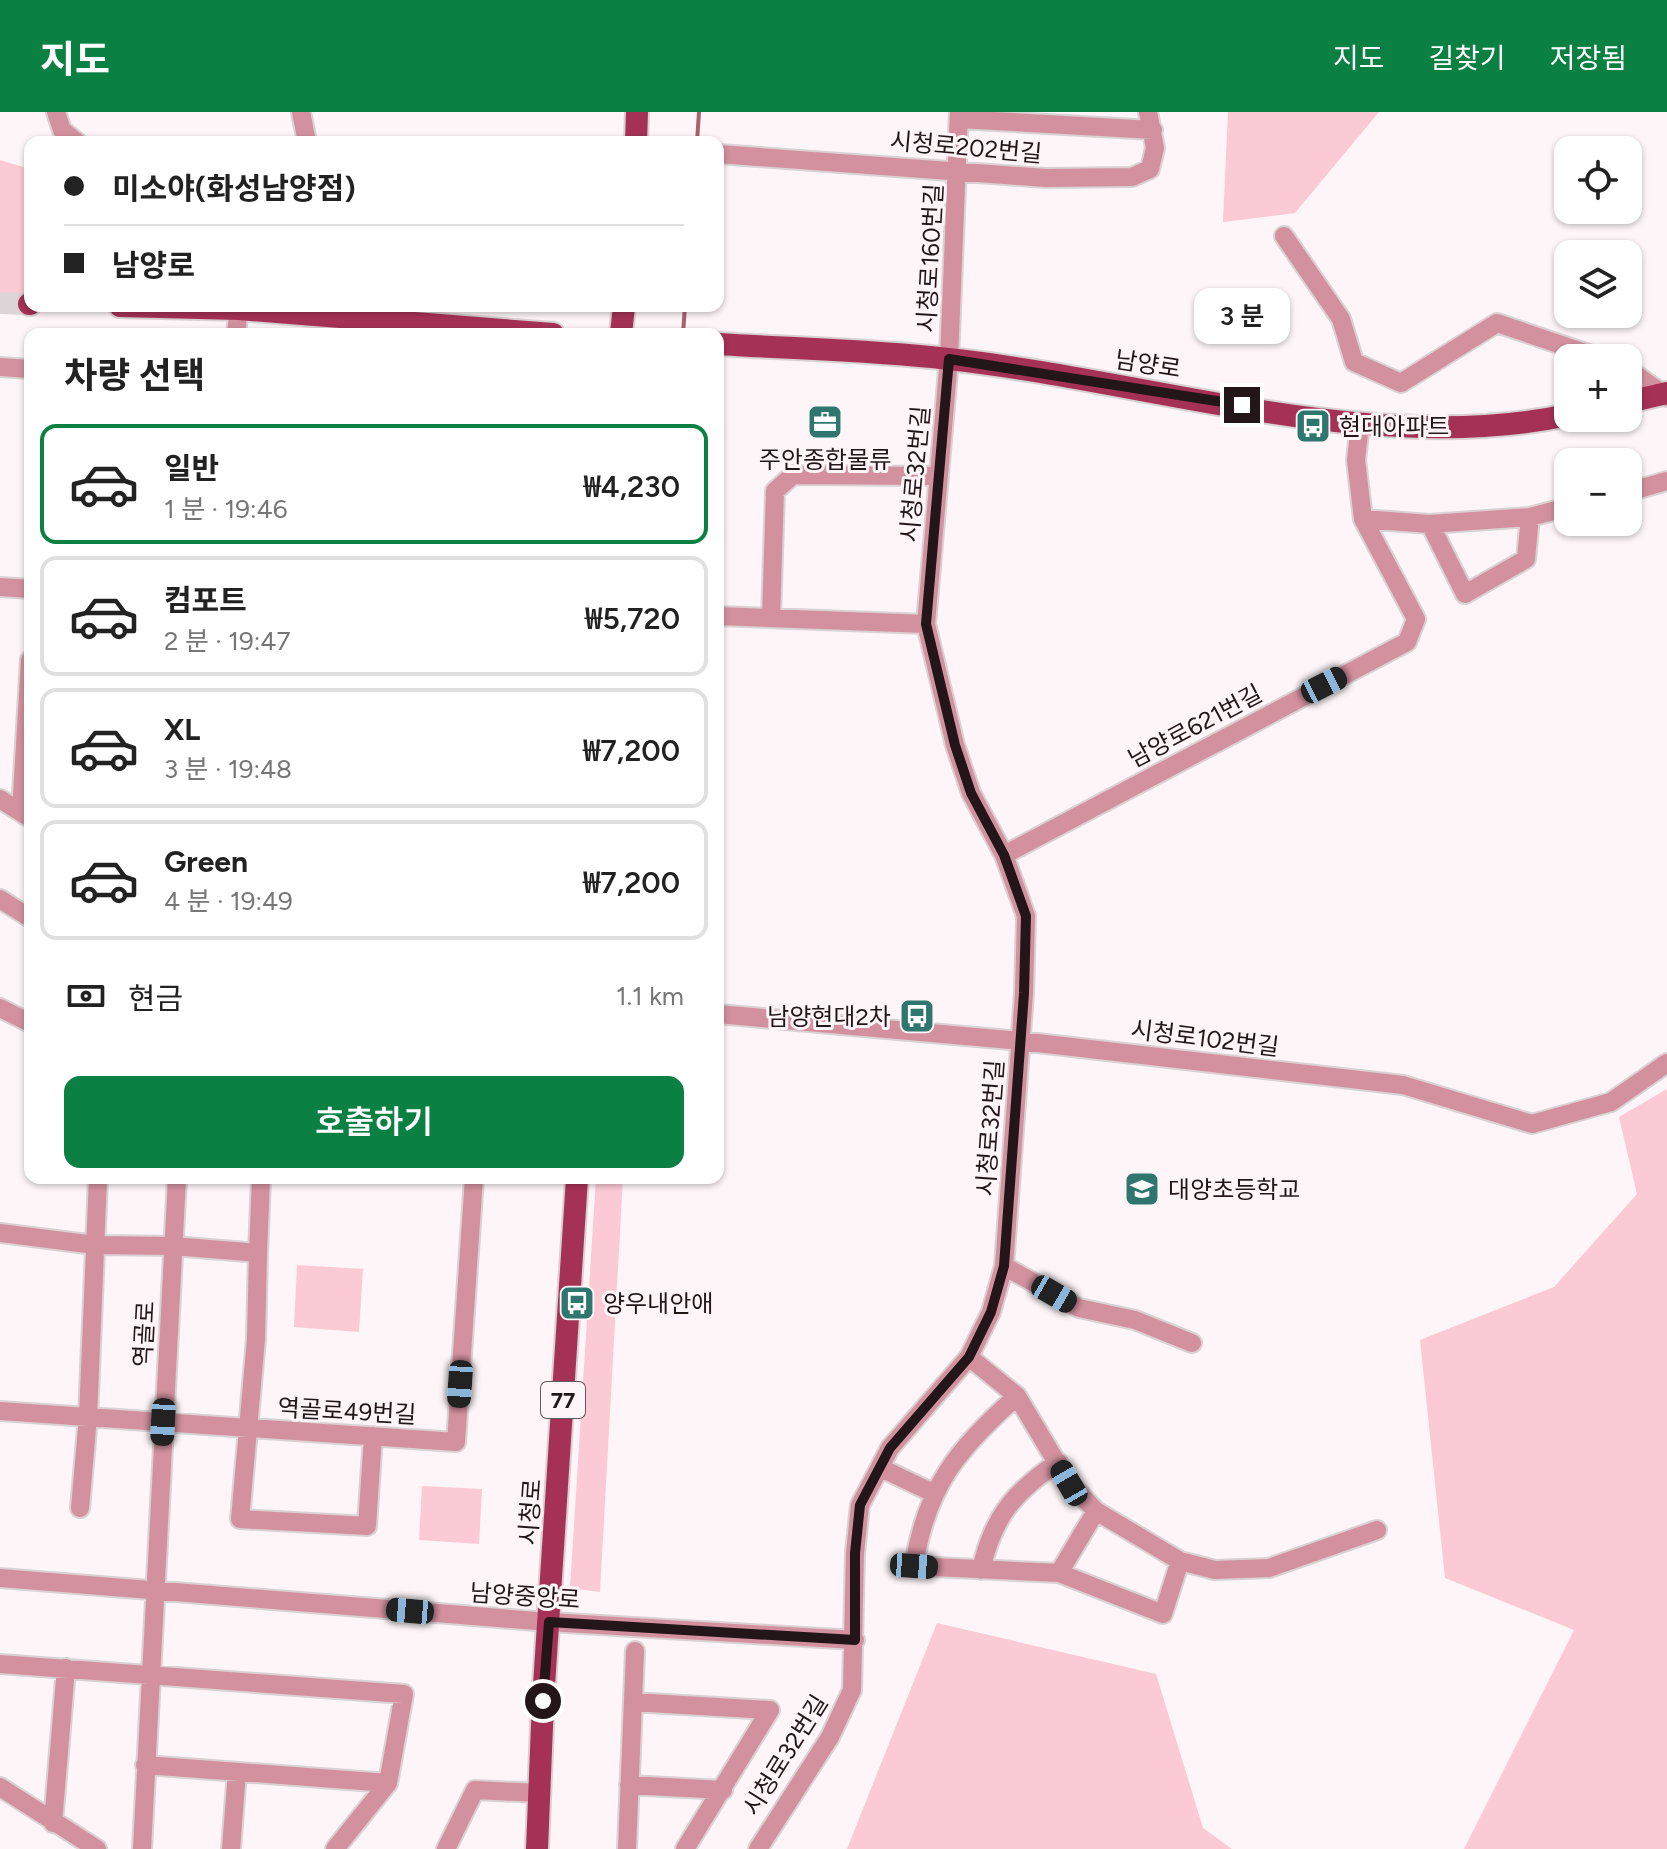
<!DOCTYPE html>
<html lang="ko">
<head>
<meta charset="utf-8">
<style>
  :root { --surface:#fff; --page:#f2f2f2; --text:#222; --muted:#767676; --line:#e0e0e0; --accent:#0b8043 }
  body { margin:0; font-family:Figtree,"Noto Sans KR",sans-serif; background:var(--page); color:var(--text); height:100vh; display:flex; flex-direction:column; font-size:30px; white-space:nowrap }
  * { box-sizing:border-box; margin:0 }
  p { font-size:26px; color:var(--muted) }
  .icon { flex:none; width:44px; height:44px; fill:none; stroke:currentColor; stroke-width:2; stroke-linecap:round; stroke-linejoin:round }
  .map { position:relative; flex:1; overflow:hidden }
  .sheet { position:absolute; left:24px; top:216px; width:700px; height:856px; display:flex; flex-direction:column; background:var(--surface); border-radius:16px; box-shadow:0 2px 6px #0004 }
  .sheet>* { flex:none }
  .banner { position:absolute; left:24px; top:24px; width:700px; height:176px; border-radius:16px; box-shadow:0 2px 6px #0004; display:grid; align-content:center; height:176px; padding:0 40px; background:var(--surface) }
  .fabs { position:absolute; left:1554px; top:24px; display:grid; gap:16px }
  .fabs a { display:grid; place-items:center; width:88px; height:88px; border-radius:16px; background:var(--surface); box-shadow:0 2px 6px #0004; font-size:40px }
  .end { position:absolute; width:36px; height:36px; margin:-18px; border:10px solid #231619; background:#fff; box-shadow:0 0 0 4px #fff }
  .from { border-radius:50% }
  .bubble { position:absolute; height:56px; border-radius:16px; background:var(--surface); box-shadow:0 2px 6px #0004; font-size:26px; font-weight:600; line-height:56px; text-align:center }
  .car { position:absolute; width:24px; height:48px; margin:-24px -12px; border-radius:10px; box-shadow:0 0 6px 2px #0007; background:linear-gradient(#222 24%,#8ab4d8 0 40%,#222 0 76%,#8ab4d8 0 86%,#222 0) }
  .banner b { display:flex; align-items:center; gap:28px; height:76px; font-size:30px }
  .banner b+b { border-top:2px solid var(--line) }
  .banner i { width:20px; height:20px; background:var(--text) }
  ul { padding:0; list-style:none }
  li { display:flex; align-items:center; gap:24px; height:120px; margin:0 16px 12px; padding:0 24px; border:4px solid var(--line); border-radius:16px }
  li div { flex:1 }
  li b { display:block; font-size:30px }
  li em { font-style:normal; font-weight:600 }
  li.selected { border-color:var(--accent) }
  li>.icon { width:72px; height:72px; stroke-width:1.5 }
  h2 { padding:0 40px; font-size:36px; line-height:96px }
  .pay { display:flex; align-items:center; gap:20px; height:88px; padding:0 40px; font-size:30px }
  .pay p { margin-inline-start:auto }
  .action { display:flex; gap:16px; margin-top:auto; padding:16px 40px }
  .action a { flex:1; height:92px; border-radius:16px; background:var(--accent); color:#fff; font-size:32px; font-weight:600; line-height:92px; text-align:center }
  header { display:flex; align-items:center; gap:48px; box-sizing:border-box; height:112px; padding:0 40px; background:var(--accent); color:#fff }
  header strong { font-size:38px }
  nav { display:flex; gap:44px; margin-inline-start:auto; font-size:28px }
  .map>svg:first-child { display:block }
  .green { fill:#fccad4 }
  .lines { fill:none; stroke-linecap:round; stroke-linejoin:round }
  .stream { stroke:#a96172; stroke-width:4 }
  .major-tunnel { stroke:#dcd4d6; stroke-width:22; stroke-dasharray:22 11; stroke-linecap:butt }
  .minor-casing { stroke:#dad1d3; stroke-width:22 }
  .major-casing { stroke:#dad1d3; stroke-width:26 }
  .minor { stroke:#d3919f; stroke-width:18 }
  .major { stroke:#a63157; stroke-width:22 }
  .route { stroke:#231619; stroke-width:10 }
  .labels { text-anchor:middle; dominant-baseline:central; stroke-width:6; stroke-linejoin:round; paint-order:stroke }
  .shield { fill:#fdf5f7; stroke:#64595c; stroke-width:2 }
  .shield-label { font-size:22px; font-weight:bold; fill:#231619 }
  .street-label { font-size:24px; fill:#231619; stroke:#fdf5f7 }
  .poi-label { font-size:24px; fill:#231619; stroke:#fdf5f7; text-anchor:start }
</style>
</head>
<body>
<header>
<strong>지도</strong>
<nav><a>지도</a><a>길찾기</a><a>저장됨</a></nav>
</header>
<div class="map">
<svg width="1667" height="1737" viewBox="0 0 1667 1737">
  <rect width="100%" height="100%" fill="#fdf5f7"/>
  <!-- green -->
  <path class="green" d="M 1228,0 L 1379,0 L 1295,101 L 1223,110 Z
    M 0,48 L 30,57 L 26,201 L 0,194 Z
    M 1667,977 L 1667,1737 L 1464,1737 L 1574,1518 L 1445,1466 L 1420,1228 L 1554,1175 L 1637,1082 L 1619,1005 Z
    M 596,1066 L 623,1066 L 600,1480 L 570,1476 Z
    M 297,1153 L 363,1157 L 359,1220 L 294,1215 Z
    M 422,1374 L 482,1377 L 479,1432 L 419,1428 Z
    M 937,1511 L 1156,1562 L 1203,1716 L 1232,1737 L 847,1737 Z"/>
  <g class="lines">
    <!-- stream -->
    <path class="stream" d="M 697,30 L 699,0
      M 683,222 L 685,194"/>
    <!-- major-tunnel -->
    <path class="major-tunnel" d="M 0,191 L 29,192"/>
    <defs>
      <path id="minor" d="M 56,0 L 62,18 L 77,30
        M 301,0 L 307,30
        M 959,7 L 1153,18
        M 718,42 L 1046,66 L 1132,65 L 1150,57 L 1155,36 L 1148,0
        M 1284,124 L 1341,207 L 1354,250 L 1401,271 L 1497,211 L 1600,246
        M 236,222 L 239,194
        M 0,255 L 30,257
        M 1628,257 L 1667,285
        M 1360,312 L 1356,348 L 1363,407
        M 1628,380 L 1667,369
        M 1430,412 L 1530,405
        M 0,475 L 30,477
        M 718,504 L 926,512
        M 771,506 L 775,379 L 793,363 L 939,364
        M 0,687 L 28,705
        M 21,700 L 30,548
        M 1004,743 L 1407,530 L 1416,507 L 1363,407 L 1430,412 L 1465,482 L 1526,447 L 1530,405 L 1568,395
        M 0,787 L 30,806
        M 0,896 L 30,911
        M 718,902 L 1020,929 L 1403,973 L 1532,1012 L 1611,990 L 1667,951
        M 0,1121 L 95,1133 L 173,1134 L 258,1141 L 261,1066
        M 258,1141 L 256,1227 L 240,1407 L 367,1414 L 373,1324
        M 1004,1154 L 1079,1196 L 1135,1208 L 1192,1231
        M 969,1245 L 1017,1284 L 1069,1371 L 1096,1399 L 1180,1449 L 1215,1458 L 1269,1456 L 1377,1418
        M 1017,1284 C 958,1336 926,1375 914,1454 L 1059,1461 L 1163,1502 L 1180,1449
        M 0,1299 L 456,1330 L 474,1066
        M 881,1356 L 933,1381
        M 80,1396 L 88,1305 L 98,1066
        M 981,1458 C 993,1405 1013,1381 1058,1350
        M 1059,1461 L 1096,1399
        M 0,1466 L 549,1510 L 855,1528
        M 0,1552 L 404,1582 L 388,1671 L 335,1737
        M 633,1590 L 770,1598 L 685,1737
        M 145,1653 L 388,1671
        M 629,1673 L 723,1678
        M 0,1675 L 97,1737
        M 53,1711 L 66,1556
        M 142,1737 L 177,1066
        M 231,1737 L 237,1660
        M 446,1737 L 475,1678 L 539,1681
        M 627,1737 L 635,1539
        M 758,1737 L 830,1625 L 852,1578 L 855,1441 L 860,1393 L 890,1336 L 969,1245 L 991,1200 L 1004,1154 L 1024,881 L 1026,804 L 1004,743 L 971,681 L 955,633 L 926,512 L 949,247 L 959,0"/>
      <path id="major" d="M 636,30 L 637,0
        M 29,192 L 30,192
        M 120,194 L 239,197 L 553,222
        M 621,222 L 624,194
        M 718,232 C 795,237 872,238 948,247 C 1146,268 1371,345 1568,303
        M 1628,290 L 1667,281
        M 537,1737 L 543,1589 L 577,1066"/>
    </defs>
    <!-- minor casing -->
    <use href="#minor" class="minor-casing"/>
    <!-- major casing -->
    <use href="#major" class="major-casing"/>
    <!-- minor -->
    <use href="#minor" class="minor"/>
    <!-- major -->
    <use href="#major" class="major"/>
  </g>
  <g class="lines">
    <!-- route -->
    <path class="route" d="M 543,1589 L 549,1510 L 855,1528 L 855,1441 L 860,1393 L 890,1336 L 969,1245 L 991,1200 L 1004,1154 L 1024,881 L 1026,804 L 1004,743 L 971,681 L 955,633 L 926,512 L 949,247 L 1242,293"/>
  </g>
  <!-- icons -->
  <defs>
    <symbol id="office-square" viewBox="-11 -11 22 22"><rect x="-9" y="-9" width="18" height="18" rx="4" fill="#2f766e" stroke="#fdf5f7"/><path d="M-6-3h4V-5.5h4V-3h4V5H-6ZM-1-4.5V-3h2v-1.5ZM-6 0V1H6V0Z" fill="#fff"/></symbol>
    <symbol id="bus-square" viewBox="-11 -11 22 22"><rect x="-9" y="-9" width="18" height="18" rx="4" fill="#2f766e" stroke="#fdf5f7"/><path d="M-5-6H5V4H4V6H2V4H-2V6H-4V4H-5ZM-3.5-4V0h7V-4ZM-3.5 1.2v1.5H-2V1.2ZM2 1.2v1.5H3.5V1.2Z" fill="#fff"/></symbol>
    <symbol id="school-square" viewBox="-11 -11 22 22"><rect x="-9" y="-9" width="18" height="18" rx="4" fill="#2f766e" stroke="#fdf5f7"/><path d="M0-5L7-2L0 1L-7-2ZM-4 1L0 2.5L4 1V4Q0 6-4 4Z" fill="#fff"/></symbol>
  </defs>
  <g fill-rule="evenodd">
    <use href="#office-square" x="805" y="290" width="40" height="40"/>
    <use href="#bus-square" x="1293" y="294" width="40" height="40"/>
    <use href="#bus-square" x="897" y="884" width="40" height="40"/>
    <use href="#school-square" x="1122" y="1057" width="40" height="40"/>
    <use href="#bus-square" x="557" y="1171" width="40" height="40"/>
  </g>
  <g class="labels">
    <!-- shield labels -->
    <rect class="shield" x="541" y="1270" width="44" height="36" rx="6"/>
    <g class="shield-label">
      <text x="563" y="1288">77</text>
    </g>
    <!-- street labels -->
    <g class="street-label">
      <text transform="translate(966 35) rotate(5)">시청로202번길</text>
      <text transform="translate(930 146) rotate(-87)">시청로160번길</text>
      <text transform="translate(1148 252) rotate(9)">남양로</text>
      <text transform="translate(915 362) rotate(-85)">시청로32번길</text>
      <text transform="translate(1195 614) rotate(-28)">남양로621번길</text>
      <text transform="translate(1205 926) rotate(7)">시청로102번길</text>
      <text transform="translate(990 1016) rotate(-86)">시청로32번길</text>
      <text transform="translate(144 1222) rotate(-87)">역골로</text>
      <text transform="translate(347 1299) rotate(3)">역골로49번길</text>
      <text transform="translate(530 1400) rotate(-86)">시청로</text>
      <text transform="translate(525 1484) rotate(4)">남양중앙로</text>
      <text transform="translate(785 1643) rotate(-58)">시청로32번길</text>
    </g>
    <!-- poi labels -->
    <g class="poi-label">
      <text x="1339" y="314">현대아파트</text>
      <text x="825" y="347" text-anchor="middle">주안종합물류</text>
      <text x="891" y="904" text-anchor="end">남양현대2차</text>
      <text x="1168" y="1077">대양초등학교</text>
      <text x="603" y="1191">양우내안애</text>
    </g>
  </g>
</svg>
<div class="fabs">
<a><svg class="icon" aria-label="locate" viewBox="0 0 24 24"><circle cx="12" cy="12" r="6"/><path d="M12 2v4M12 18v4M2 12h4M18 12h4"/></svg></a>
<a><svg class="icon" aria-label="layers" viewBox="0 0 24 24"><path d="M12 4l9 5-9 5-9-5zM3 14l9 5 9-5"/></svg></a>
<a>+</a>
<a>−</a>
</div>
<i class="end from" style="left:543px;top:1589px"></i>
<i class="end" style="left:1242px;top:293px"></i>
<div class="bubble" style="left:1194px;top:176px;width:96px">3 분</div>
<i class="car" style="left:1324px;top:573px;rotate:63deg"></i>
<i class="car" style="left:1054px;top:1182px;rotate:120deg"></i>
<i class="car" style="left:460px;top:1272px;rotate:184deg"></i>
<i class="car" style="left:163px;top:1310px;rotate:183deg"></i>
<i class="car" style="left:1069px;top:1371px;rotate:330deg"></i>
<i class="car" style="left:914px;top:1454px;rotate:94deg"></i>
<i class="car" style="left:410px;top:1499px;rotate:275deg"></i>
<div class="banner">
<b><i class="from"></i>미소야(화성남양점)</b>
<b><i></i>남양로</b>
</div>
<section class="sheet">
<h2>차량 선택</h2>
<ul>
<li class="selected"><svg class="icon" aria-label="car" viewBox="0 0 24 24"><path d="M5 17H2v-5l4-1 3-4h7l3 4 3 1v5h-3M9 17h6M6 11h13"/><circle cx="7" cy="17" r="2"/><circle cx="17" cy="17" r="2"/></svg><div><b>일반</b><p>1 분 · 19:46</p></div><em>₩4,230</em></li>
<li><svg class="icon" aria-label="car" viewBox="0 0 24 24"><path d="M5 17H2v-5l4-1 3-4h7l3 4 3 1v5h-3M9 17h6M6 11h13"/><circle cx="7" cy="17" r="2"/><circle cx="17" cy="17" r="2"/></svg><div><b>컴포트</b><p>2 분 · 19:47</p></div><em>₩5,720</em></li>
<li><svg class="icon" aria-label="car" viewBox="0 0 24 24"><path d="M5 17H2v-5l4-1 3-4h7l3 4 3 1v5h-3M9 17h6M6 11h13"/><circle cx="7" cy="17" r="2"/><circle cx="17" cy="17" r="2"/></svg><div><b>XL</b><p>3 분 · 19:48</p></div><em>₩7,200</em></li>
<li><svg class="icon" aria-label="car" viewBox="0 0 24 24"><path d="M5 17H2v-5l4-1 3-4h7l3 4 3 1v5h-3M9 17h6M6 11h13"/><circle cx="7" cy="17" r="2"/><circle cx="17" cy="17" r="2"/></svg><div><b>Green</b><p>4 분 · 19:49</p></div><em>₩7,200</em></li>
</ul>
<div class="pay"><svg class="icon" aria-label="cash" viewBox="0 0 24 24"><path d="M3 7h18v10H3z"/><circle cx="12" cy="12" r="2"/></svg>현금<p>1.1 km</p></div>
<div class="action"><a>호출하기</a></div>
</section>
</div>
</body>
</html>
